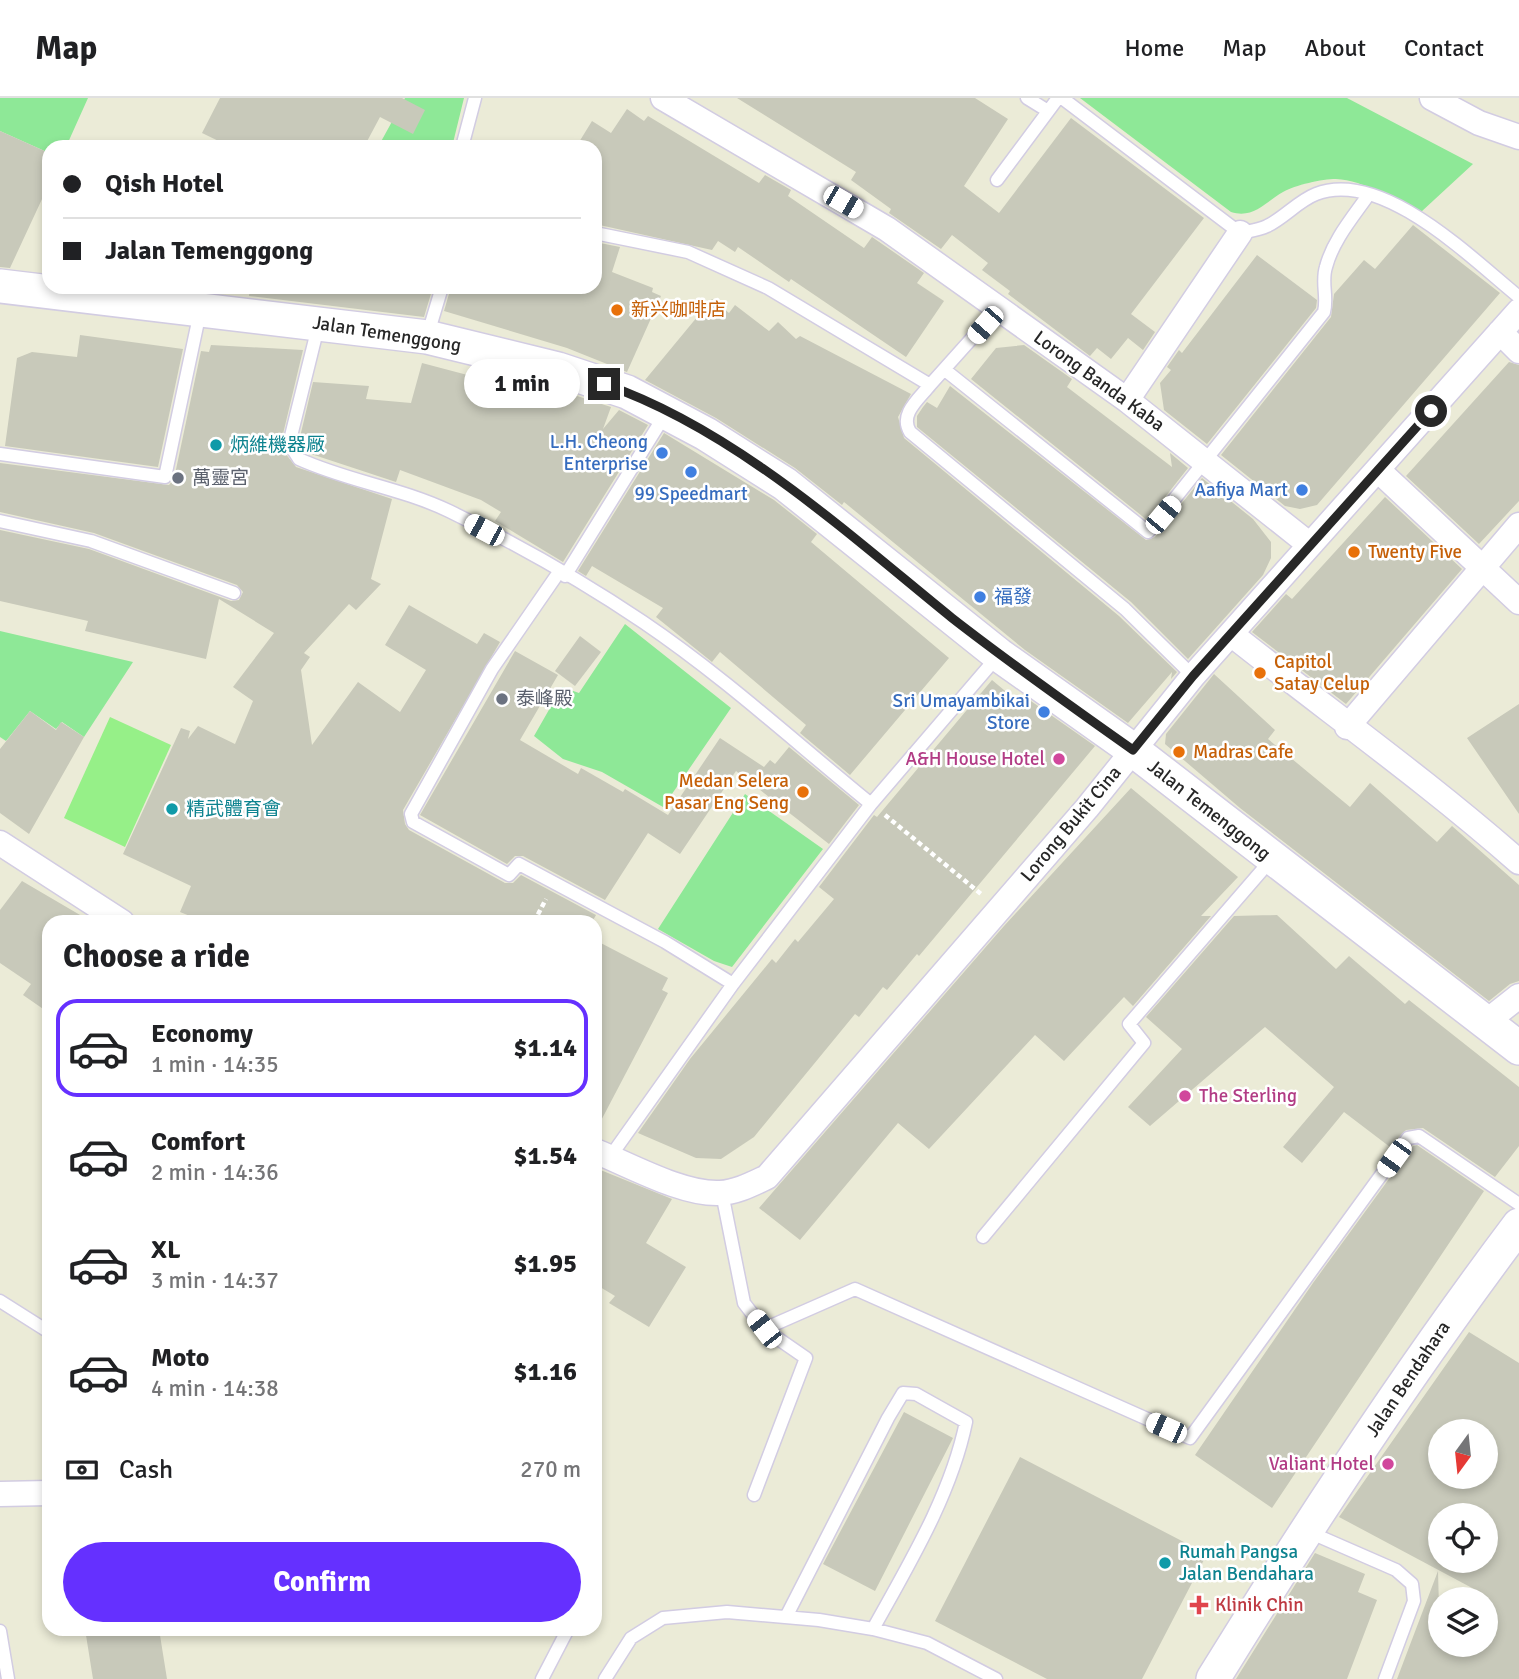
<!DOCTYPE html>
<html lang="en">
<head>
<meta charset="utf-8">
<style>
  :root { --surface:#fff; --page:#f6f6f6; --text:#202124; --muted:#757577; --line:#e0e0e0; --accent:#6530ff }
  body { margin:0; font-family:Signika,"Noto Sans SC",sans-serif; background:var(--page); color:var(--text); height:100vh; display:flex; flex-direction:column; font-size:26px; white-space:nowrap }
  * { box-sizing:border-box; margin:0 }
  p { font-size:23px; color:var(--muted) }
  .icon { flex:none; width:38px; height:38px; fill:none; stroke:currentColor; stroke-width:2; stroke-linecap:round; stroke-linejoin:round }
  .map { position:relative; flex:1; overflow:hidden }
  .details { position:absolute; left:42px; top:817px; width:560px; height:721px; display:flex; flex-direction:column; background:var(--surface); border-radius:21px; box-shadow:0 4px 10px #0003 }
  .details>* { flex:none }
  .guide { position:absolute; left:42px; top:42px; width:560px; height:154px; border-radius:21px; box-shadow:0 4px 10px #0003; display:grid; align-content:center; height:154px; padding:0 21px; background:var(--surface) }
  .needle { width:46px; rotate:195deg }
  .tools { position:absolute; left:1428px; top:1321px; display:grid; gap:14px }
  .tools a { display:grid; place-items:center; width:70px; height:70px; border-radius:50%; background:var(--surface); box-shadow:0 4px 10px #0003; font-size:35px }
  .end { position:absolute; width:32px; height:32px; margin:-16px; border:9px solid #272727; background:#fff; box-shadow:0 0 0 4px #fff }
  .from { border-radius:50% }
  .bubble { position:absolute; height:49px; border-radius:24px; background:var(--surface); box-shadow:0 4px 10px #0003; font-size:23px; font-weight:800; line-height:49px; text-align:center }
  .car { position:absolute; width:21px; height:42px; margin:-21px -10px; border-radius:9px; box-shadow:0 0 5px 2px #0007; background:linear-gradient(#fff 24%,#345 0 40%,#fff 0 76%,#345 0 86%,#fff 0) }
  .guide b { display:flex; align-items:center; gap:24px; height:66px; font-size:26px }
  .guide b+b { border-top:2px solid var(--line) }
  .guide i { width:18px; height:18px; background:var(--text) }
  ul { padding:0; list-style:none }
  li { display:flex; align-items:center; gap:21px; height:98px; margin:0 14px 10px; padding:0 7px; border:4px solid transparent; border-radius:21px }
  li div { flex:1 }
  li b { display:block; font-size:26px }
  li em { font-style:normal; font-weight:800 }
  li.current { border-color:var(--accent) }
  li>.icon { width:63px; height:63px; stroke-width:1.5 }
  h2 { padding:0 21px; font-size:32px; line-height:84px }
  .pay { display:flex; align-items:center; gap:18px; height:77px; padding:0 21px; font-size:26px }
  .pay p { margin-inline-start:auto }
  .button { display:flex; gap:14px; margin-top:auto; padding:14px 21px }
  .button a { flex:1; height:80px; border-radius:42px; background:var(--accent); color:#fff; font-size:28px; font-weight:800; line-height:80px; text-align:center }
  header { display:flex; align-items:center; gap:42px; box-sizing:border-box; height:98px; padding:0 35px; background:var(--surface); border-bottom:2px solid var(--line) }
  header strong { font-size:33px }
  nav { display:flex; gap:38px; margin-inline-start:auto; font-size:24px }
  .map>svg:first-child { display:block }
  .green { fill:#8ee897 }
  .pitch { fill:#96f088 }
  .building { fill:#c8c9ba; fill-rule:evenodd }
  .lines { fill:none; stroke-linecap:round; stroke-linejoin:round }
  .lane-casing { stroke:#d2cce2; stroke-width:15 }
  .street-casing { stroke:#d2cce2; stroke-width:27 }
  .secondary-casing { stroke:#d2cce2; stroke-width:36 }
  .path { stroke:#fff; stroke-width:4.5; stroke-dasharray:5 3.5; stroke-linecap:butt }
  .lane { stroke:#fff; stroke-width:12 }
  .street { stroke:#fff; stroke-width:24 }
  .secondary { stroke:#fff; stroke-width:33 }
  .route { stroke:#272727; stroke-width:9 }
  .food-dot { fill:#e8710a; stroke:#fff; stroke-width:2.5 }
  .culture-dot { fill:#0f9aa8; stroke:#fff; stroke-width:2.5 }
  .shop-dot { fill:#3f7fe0; stroke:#fff; stroke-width:2.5 }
  .worship-dot { fill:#6b7280; stroke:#fff; stroke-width:2.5 }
  .hotel-dot { fill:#d1479c; stroke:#fff; stroke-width:2.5 }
  .health-dot { fill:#e0444e; stroke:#fff; stroke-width:2.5 }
  .labels { text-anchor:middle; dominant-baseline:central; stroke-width:5; stroke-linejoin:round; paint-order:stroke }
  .food-label { font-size:19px; fill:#c56008; stroke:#fff; text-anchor:start }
  .street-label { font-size:19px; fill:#272727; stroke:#fff }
  .shop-label { font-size:19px; fill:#366cbe; stroke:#fff; text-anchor:end }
  .culture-label { font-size:19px; fill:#0d838f; stroke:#fff; text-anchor:start }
  .worship-label { font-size:19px; fill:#5b616d; stroke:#fff; text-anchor:start }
  .hotel-label { font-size:19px; fill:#b23c85; stroke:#fff; text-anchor:end }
  .health-label { font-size:19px; fill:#be3a42; stroke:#fff; text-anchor:start }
</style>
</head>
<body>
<header>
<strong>Map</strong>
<nav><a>Home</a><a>Map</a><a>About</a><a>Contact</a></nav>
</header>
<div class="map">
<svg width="1519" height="1581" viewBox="0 0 1519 1581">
  <rect width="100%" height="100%" fill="#ebebd7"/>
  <!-- green -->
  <path class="green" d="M 0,0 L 88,0 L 66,49 L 49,49 L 49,55 L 0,33 Z
    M 405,0 L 464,0 L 452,49 L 378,49 Z
    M 1080,0 L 1347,0 L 1473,66 L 1421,114 C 1396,103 1364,82 1336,81 C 1322,81 1295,87 1283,94 C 1265,104 1254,121 1231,114 Z
    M 625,526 L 731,610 L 663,709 L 602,674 L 563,661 L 534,638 L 562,589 L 579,595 Z
    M 0,533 L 133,564 L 84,639 L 62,624 L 56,631 L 30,613 L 6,643 L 0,639 Z
    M 745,696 L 823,751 L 732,869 L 714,863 L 658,831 Z"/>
  <!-- pitch -->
  <path class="pitch" d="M 110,619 L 171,647 L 125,749 L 64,720 Z"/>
  <!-- building -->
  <path class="building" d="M 220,0 L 402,0 L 425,12 L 413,36 L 380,19 L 364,49 L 231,49 L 202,35 Z
    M 737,0 L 975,0 L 1008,21 L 964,88 L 999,115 L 1071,20 L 1204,120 L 1131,216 L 1155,234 L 1143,252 L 1128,240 L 1111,261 L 1097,250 L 1090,258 L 1008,196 L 1010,193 L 982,172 L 988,165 L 952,137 L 941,151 L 889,115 L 891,111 L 851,82 L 856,74 Z
    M 627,11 L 644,23 L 648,18 L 759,85 L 765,77 L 791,92 L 788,98 L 864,150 L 872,139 L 924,175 L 917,185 L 944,203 L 906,259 L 791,181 L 789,184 L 738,149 L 735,154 L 718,143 L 712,152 L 595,126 L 595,49 L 576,49 L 592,23 L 611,35 Z
    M 0,33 L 49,55 L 49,86 L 10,170 L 0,169 Z
    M 1413,127 L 1500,195 L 1317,407 L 1300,411 L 1285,408 L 1221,357 L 1331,219 L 1334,196 L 1364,162 L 1375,171 Z
    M 595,144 L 620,149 L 612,174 L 653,190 L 652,194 L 661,198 L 627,274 L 567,250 L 444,213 L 451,189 L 595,189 Z
    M 1257,157 L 1317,202 L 1316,210 L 1207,346 L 1164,312 L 1160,285 L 1171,272 L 1167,269 L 1179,252 L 1182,255 Z
    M 250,189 L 433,189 L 424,219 L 249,198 Z
    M 712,201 L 729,215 L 735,207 L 769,233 L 778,224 L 796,241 L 800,238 L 911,296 L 898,319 L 904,340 L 1119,518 L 1177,574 L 1171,581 L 1172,574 L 1128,625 L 1025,552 L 844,404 L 842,407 L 795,370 L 716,320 L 645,282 Z
    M 80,237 L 183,251 L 158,369 L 5,348 L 17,260 L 32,254 L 77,259 Z
    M 211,247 L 303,252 L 283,336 L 285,355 L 296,369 L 392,401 L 371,481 L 381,486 L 356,512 L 349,506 L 304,555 L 310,559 L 301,572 L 312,647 L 358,584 L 400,614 L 426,572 L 385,547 L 409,507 L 477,546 L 484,535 L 500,544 L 403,712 L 405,726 L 409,732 L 505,785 L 513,785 L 521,777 L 596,817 L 592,824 L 205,824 L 180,814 L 191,788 L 123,756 L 181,630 L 190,633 L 188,641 L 198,628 L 235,646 L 253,603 L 233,589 L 274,535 L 219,501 L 206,561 L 85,533 L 88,523 L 0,503 L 0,432 L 89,451 L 231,503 L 239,502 L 243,494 L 237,487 L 94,435 L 0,414 L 0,365 L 169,387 L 174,381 L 201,253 L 209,254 Z
    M 1024,247 L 1072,281 L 1067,289 L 1172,369 L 1170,355 L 1188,370 L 1147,422 L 971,281 L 996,250 Z
    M 1509,264 L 1519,267 L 1519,403 L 1479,446 L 1406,378 Z
    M 422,265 L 569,304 L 574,297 L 611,309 L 603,331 L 619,312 L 648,327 L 563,464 L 495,423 L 501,414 L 481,402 L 400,372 L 396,384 L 305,354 L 300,339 L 313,284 L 369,288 L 366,301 L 411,305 Z
    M 950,288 L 1146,442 L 1155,439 L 1202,380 L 1253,421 L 1271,444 L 1271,460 L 1263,477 L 1188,561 L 1131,504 L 917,329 L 917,318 L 923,309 L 927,304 L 937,310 Z
    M 664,335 L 774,402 L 817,436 L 811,444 L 949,560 L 850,677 L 800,635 L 806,627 L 720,554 L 712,564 L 656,519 L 663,510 L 592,468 L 586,478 L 578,473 Z
    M 1385,399 L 1462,471 L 1346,606 L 1252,534 L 1286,496 L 1292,501 Z
    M 580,538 L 601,554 L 575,588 L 555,573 Z
    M 515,553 L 558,577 L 520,642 L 578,676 L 581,670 L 623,694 L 625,691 L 668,717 L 720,640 L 764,669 L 770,662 L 775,666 L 789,649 L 859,707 L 829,746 L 736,673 L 680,756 L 648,735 L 605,802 L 523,758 L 515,758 L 507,766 L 420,717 Z
    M 1214,576 L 1275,632 L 1268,641 L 1350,709 L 1370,685 L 1437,744 L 1452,728 L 1519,787 L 1519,883 L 1510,886 L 1489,903 L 1240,710 L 1165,646 L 1166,636 Z
    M 992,582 L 1023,608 L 1028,601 L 1095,648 L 919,858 L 917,856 L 887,892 L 883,889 L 859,919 L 855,916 L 754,1039 L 721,1061 L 696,1060 L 638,1035 L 690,961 L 772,861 L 776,865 L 795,841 L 798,844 L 834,801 L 819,789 L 874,717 L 877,719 Z
    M 1519,606 L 1519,716 L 1467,640 Z
    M 30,613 L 56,632 L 61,624 L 84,639 L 29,736 L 0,715 L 0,651 Z
    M 1131,690 L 1238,779 L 1201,818 L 1211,818 L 1133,908 L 1124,899 L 1064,963 L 1035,937 L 929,1051 L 898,1025 L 800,1142 L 759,1110 L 1004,828 Z
    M 22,783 L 92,824 L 49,824 L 49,915 L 23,897 L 31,886 L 0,865 L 0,812 Z
    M 1277,817 L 1336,871 L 1349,858 L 1405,906 L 1409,902 L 1519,989 L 1519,1048 L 1495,1079 L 1423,1030 L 1406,1032 L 1390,1049 L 1344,1014 L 1302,1065 L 1283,1049 L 1334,989 L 1265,929 L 1150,1028 L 1128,1009 L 1182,951 L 1146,919 L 1234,818 Z
    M 595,842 L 668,880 L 662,892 L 668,895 L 595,1034 Z
    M 1417,1047 L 1484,1093 L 1272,1410 L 1195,1357 L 1313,1185 L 1413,1048 Z
    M 598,1071 L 672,1101 L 646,1145 L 686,1169 L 649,1229 L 609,1205 L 615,1198 L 595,1186 L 595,1075 Z
    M 1469,1234 L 1519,1265 L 1519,1581 L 1397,1581 L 1438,1473 L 1440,1547 L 1486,1547 L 1486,1502 L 1468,1502 L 1474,1491 L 1339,1419 ZM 1440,1334 L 1486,1334 L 1486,1379 L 1440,1379 ZM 1440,1418 L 1486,1418 L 1486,1463 L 1440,1463 Z
    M 904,1314 L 953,1340 L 875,1493 L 823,1466 Z
    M 1020,1359 L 1207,1456 L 1142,1581 L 1047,1581 L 935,1523 Z
    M 1315,1455 L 1365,1476 L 1358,1494 L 1377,1502 L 1347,1581 L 1236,1581 Z
    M 85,1531 L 159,1531 L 167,1581 L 93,1581 Z"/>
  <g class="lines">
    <defs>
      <path id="lane" d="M 1027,0 L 1048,13
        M 1062,0 L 1240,135 C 1249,133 1259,132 1267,128 C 1284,120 1298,103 1316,96 C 1382,70 1472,161 1519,199
        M 462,49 L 475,0
        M 997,82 L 1058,0
        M 595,135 L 688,154 L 768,190 L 930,287 L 999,210
        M 318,229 L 291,338 L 292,350 L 299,361 C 347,383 401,390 449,413 C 515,445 582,483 643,524 C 723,578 796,645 871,706
        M 427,239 L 442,189
        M 945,272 L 1148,434 L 1324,214 C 1328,199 1321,184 1326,169 C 1333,142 1353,119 1369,96
        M 930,287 C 919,301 899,316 910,334 L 1125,511 L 1193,578
        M 0,356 L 165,379 L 200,214
        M 0,423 L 91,443 L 234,495
        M 559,474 L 492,571 L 411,716 L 413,724 L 509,777 L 519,766 L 665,844 L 733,886
        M 565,478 L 666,315
        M 610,1059 L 733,886 L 871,706 L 997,559
        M 722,1095 L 744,1205 L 764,1231 L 806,1260 L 754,1397
        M 983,1139 L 1144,945 L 1129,926 L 1271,762
        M 0,1203 L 49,1234
        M 764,1231 L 855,1191 L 1190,1340 L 1408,1040 L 1419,1038 L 1519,1106
        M 1309,1434 L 1396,1472 L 1412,1486 L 1414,1503 L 1385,1581
        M 786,1519 L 888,1320 L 903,1295 L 916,1296 L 966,1324 C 951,1397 909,1466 873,1531
        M 0,1533 L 8,1581
        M 542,1581 L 568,1531
        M 605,1581 L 631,1540 L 663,1520 L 727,1514 L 819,1522 L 873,1531 L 927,1545 L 996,1581"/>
      <path id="street" d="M 663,0 L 887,131 L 1127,302 L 1310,447
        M 1432,0 L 1479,25 L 1519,39
        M 1500,234 L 1519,253
        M 1127,302 L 1240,135
        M 1379,373 L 1519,504
        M 1231,536 C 1327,612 1427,683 1519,764
        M 1347,629 L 1519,427
        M 0,745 L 122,824
        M 1486,924 L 1519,898
        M 595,1053 C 630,1067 683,1097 720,1095 C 737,1094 752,1086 767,1079 L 1087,710 L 1193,578 L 1519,213
        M 0,1396 L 49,1395"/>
      <path id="secondary" d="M 0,188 L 427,239 L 558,271 L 627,294 L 706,336 L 785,386 L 999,557 L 1133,652 L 1519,950
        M 1213,1581 C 1309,1425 1409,1273 1519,1127"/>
    </defs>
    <!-- lane casing -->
    <use href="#lane" class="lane-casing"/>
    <!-- street casing -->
    <use href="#street" class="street-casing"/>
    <!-- secondary casing -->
    <use href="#secondary" class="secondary-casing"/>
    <!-- path -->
    <path class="path" d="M 885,717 L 981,796
      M 534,824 L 546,801"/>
    <!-- lane -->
    <use href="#lane" class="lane"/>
    <!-- street -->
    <use href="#street" class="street"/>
    <!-- secondary -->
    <use href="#secondary" class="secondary"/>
  </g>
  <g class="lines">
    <!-- route -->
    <path class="route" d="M 604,286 C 734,331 847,435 952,520 C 1011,566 1072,609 1133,652 L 1193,578 L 1431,313"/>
  </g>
  <!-- markers -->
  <g class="food-dot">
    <circle cx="617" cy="212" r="7"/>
    <circle cx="1354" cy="454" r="7"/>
    <circle cx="1260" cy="575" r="7"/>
    <circle cx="1179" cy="654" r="7"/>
    <circle cx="803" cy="694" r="7"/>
  </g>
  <g class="culture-dot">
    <circle cx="216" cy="347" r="7"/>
    <circle cx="172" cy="711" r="7"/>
    <circle cx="1165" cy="1465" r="7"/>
  </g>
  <g class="shop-dot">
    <circle cx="662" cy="355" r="7"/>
    <circle cx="691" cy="374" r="7"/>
    <circle cx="1302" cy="392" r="7"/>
    <circle cx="980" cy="499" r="7"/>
    <circle cx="1044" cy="614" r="7"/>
  </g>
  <g class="worship-dot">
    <circle cx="178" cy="380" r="7"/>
    <circle cx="502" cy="601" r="7"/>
  </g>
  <g class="hotel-dot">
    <circle cx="1059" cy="661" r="7"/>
    <circle cx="1185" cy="998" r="7"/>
    <circle cx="1388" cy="1366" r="7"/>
  </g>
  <path class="health-dot" d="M1195.5 1496.5h7v7h7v7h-7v7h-7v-7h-7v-7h7z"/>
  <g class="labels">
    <!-- food labels -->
    <g class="food-label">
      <text x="631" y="212">新兴咖啡店</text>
      <text x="1368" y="454">Twenty Five</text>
      <text x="1274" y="564">Capitol<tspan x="1274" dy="22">Satay Celup</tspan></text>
      <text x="1193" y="654">Madras Cafe</text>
      <text x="789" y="683" text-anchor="end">Medan Selera<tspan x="789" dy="22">Pasar Eng Seng</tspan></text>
    </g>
    <!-- street labels -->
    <g class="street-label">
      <text transform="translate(387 236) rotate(9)">Jalan Temenggong</text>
      <text transform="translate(1099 283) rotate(36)">Lorong Banda Kaba</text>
      <text transform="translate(1209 712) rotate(38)">Jalan Temenggong</text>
      <text transform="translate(1071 726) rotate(-50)">Lorong Bukit Cina</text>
      <text transform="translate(1408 1281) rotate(-56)">Jalan Bendahara</text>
    </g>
    <!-- shop labels -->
    <g class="shop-label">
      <text x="648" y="344">L.H. Cheong<tspan x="648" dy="22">Enterprise</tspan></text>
      <text x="1288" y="392">Aafiya Mart</text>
      <text x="691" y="396" text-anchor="middle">99 Speedmart</text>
      <text x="994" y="499" text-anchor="start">福發</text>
      <text x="1030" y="603">Sri Umayambikai<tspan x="1030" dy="22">Store</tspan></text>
    </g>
    <!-- culture labels -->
    <g class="culture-label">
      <text x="230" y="347">炳維機器厰</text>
      <text x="186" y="711">精武體育會</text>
      <text x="1179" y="1454">Rumah Pangsa<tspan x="1179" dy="22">Jalan Bendahara</tspan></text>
    </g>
    <!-- worship labels -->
    <g class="worship-label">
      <text x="192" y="380">萬靈宮</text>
      <text x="516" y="601">泰峰殿</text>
    </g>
    <!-- hotel labels -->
    <g class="hotel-label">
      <text x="1045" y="661">A&amp;H House Hotel</text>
      <text x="1199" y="998" text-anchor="start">The Sterling</text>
      <text x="1374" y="1366">Valiant Hotel</text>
    </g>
    <!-- health labels -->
    <g class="health-label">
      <text x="1215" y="1507">Klinik Chin</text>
    </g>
  </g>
</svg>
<div class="tools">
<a><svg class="needle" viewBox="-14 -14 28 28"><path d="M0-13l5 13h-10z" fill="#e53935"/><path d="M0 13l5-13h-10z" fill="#757577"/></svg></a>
<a><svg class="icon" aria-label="locate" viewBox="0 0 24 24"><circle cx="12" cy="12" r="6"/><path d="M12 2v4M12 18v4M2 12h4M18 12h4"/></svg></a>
<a><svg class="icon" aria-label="layers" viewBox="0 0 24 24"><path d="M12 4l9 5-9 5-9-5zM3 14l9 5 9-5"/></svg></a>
</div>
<i class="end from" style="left:1431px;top:313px"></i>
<i class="end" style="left:604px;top:286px"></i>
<div class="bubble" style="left:464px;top:261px;width:116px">1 min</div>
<i class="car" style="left:843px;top:104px;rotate:120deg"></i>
<i class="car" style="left:985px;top:227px;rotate:221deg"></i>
<i class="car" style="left:1163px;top:417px;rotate:40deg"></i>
<i class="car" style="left:484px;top:432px;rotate:298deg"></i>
<i class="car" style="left:1394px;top:1060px;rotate:216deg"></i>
<i class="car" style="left:764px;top:1231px;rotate:322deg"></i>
<i class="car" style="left:1166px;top:1330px;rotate:294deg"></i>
<div class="guide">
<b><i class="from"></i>Qish Hotel</b>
<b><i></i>Jalan Temenggong</b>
</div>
<section class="details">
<h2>Choose a ride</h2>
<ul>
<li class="current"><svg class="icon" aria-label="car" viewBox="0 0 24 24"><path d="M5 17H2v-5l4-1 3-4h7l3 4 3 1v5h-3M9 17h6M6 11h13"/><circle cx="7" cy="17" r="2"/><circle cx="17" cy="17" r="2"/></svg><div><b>Economy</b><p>1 min · 14:35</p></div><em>$1.14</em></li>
<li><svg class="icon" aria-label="car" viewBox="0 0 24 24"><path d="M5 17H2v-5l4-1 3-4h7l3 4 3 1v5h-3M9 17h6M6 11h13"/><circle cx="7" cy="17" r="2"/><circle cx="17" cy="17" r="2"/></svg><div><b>Comfort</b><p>2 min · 14:36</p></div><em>$1.54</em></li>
<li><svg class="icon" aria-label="car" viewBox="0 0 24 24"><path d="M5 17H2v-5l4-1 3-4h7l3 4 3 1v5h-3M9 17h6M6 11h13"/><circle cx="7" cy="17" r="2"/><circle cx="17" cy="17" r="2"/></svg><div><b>XL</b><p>3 min · 14:37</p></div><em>$1.95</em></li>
<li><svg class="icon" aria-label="car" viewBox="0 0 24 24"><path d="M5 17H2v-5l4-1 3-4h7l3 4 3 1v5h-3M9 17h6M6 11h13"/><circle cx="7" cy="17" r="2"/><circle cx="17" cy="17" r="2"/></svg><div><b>Moto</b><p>4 min · 14:38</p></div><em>$1.16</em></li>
</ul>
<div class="pay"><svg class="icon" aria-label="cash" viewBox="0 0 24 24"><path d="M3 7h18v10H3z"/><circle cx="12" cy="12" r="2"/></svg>Cash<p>270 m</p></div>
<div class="button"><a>Confirm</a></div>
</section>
</div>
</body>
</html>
